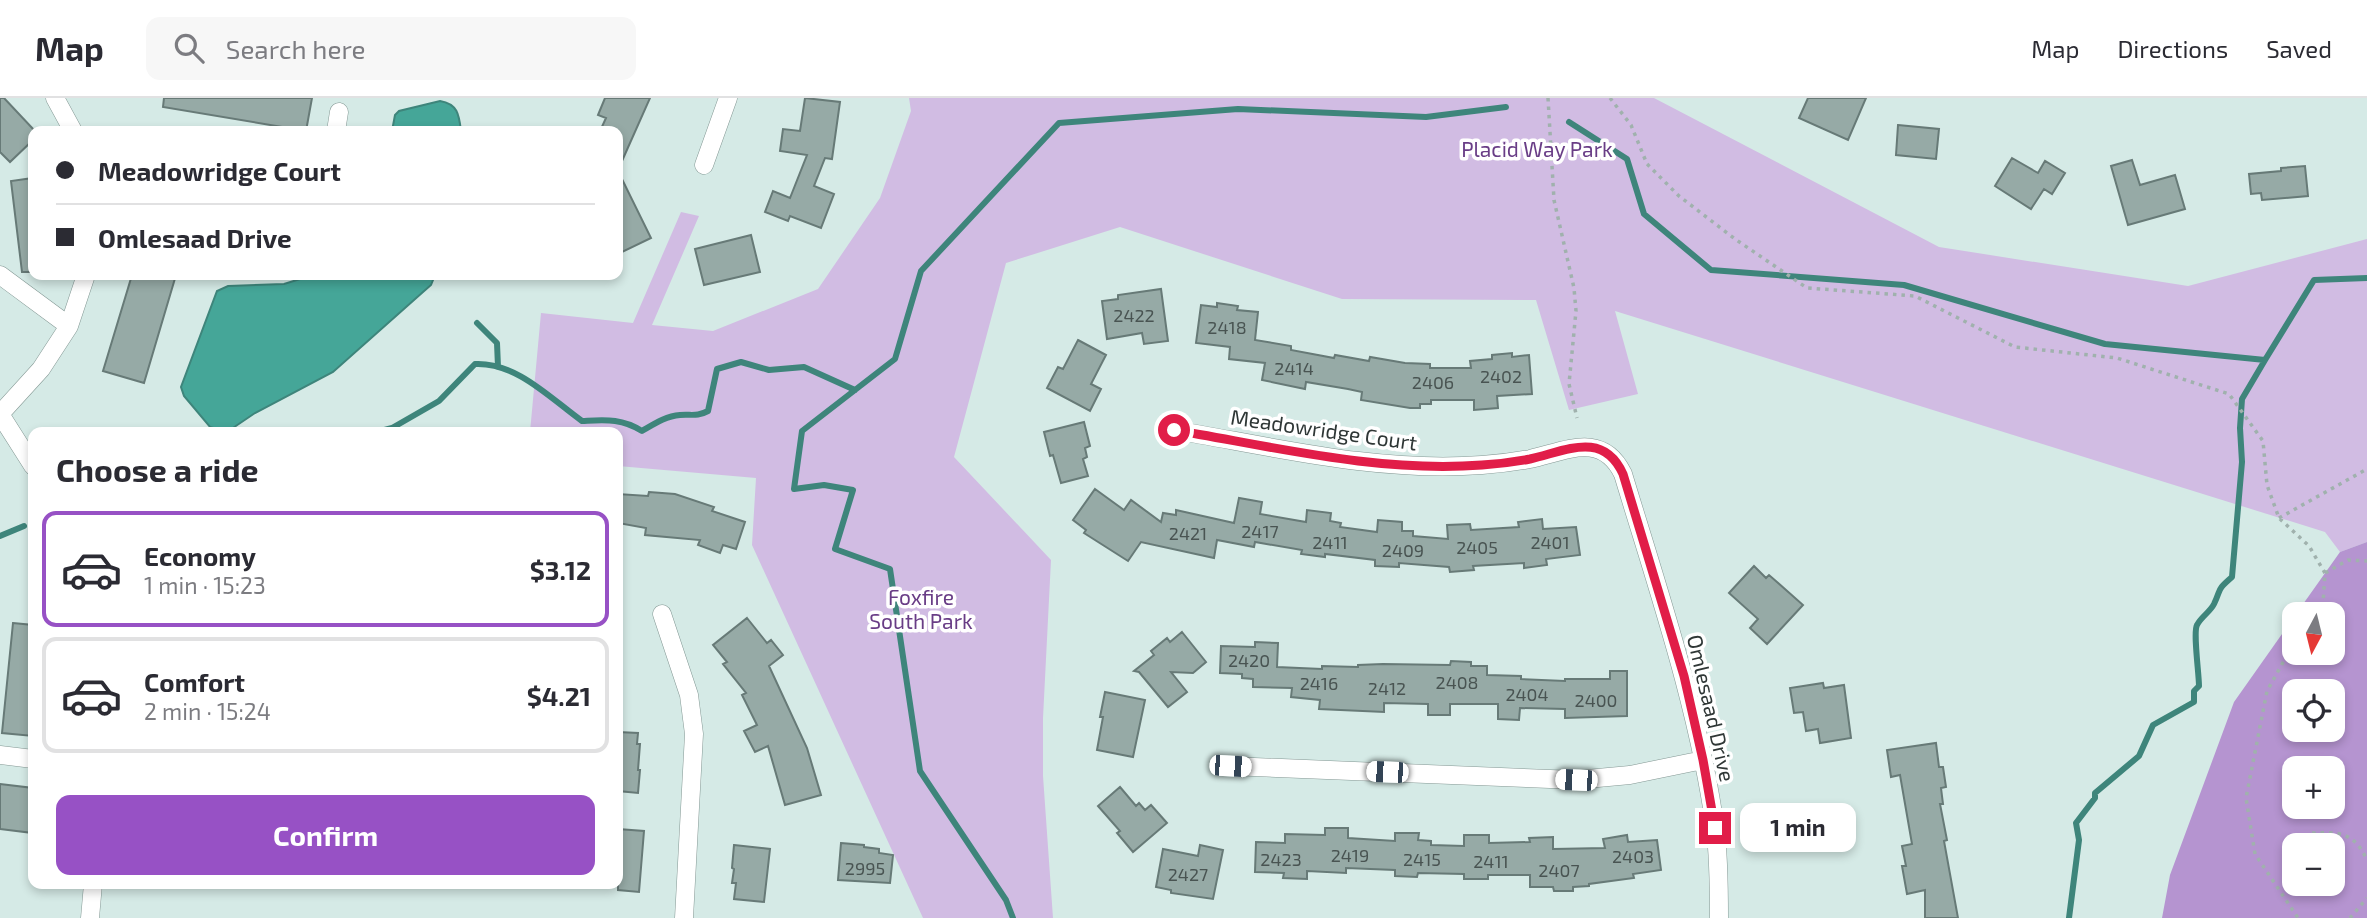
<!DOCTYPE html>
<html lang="en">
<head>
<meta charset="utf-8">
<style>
  :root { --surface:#fff; --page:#f7f7f7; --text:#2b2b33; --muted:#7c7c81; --line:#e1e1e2; --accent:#9751c5 }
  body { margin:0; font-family:"Exo 2",sans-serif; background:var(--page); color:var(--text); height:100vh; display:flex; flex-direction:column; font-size:26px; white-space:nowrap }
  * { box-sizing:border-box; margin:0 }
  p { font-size:23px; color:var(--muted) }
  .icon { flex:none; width:38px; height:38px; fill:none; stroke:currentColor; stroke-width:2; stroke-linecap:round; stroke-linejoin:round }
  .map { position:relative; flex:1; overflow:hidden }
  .sheet { position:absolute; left:28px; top:329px; width:595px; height:462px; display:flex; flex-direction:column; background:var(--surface); border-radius:14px; box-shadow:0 4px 10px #0003 }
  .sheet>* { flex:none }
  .guide { position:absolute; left:28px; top:28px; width:595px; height:154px; border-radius:14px; box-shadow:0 4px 10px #0003; display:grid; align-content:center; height:154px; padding:0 28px; background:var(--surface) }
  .needle { width:46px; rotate:187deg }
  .buttons { position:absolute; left:2282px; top:504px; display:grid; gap:14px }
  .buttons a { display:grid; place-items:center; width:63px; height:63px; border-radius:14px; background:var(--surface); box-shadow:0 4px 10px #0003; font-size:35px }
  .end { position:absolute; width:32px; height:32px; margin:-16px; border:9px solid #e11d48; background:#fff; box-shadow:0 0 0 4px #fff }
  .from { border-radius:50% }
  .bubble { position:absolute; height:49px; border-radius:14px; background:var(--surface); box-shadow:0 4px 10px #0003; font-size:23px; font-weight:700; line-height:49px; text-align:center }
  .car { position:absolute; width:21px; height:42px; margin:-21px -10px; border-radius:9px; box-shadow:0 0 5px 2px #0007; background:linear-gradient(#fff 24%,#345 0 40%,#fff 0 76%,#345 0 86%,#fff 0) }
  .guide b { display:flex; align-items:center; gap:24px; height:66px; font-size:26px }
  .guide b+b { border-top:2px solid var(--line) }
  .guide i { width:18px; height:18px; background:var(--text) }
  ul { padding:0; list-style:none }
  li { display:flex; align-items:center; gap:21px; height:116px; margin:0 14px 10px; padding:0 14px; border:4px solid var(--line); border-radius:14px }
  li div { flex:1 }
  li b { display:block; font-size:26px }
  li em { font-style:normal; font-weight:700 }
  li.current { border-color:var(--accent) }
  li>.icon { width:63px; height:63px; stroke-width:1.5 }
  h2 { padding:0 28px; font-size:32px; line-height:84px }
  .button { display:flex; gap:14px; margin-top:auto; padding:14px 28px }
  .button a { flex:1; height:80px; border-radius:14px; background:var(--accent); color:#fff; font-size:28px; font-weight:700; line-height:80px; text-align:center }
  header { display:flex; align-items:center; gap:42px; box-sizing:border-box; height:98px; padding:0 35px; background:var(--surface); border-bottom:2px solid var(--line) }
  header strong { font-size:33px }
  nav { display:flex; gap:38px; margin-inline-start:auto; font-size:24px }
  .search { width:490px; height:63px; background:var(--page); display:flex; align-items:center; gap:18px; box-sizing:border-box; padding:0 24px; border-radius:14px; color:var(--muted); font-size:26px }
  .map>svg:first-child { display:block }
  .green { fill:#d1bce3 }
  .forest { fill:#b594d0; fill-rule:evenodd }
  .water { fill:#45a698; stroke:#3e857b; stroke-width:2 }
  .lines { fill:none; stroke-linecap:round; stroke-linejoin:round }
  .stream { stroke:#3e857b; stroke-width:6 }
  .building { fill:#96aaa6; stroke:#677a77; stroke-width:2 }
  .minor-casing { stroke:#849894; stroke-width:19 }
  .path { stroke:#a0b1ad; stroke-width:3.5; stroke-dasharray:3.5 5; stroke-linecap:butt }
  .minor { stroke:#fff; stroke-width:18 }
  .route { stroke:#e11d48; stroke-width:9 }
  .labels { text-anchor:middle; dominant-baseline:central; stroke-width:7; stroke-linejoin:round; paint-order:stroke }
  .number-label { font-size:18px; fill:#495452 }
  .park-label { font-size:21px; fill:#693d86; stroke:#fff }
  .street-label { font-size:21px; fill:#2f3736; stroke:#fff }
</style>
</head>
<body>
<header>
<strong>Map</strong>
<div class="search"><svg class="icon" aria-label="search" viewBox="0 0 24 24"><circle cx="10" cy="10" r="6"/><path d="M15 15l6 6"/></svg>Search here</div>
<nav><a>Map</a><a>Directions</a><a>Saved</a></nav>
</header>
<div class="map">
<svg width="2367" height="820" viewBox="0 0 2367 820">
  <rect width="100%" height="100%" fill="#d5eae6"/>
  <!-- green -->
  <path class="green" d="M 909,0 L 1654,0 L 1939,149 L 2188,188 L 2367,141 L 2367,444 L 2340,454 L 2325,434 L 1615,213 L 1638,296 L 1569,312 L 1536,202 L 1342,201 L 1120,129 L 1006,165 L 954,359 L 1051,462 L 1043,620 L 1043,678 L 1053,820 L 923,820 L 752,447 L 756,380 L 618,368 L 618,334 L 530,334 L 541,215 L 633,225 L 681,114 L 699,118 L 652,227 L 713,233 L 818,191 L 880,100 L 911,13 Z"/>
  <!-- forest -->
  <path class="forest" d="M 2367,444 L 2367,820 L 2162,820 L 2170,777 L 2234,604 L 2294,519 L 2294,555 L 2333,555 L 2333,516 L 2296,516 L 2340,454 ZM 2294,593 L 2333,593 L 2333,632 L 2294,632 ZM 2294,670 L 2333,670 L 2333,709 L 2294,709 ZM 2294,747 L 2333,747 L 2333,786 L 2294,786 Z"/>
  <!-- water -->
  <path class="water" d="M 440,3 C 458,6 459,17 461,33 L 392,33 L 395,17 L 399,13 Z
    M 313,177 L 435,177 L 431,187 L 423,194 L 333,274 L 255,315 L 227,334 L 210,329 L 184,298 L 181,289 L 217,193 L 228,188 L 284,186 Z"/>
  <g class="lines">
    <!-- stream -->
    <path class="stream" d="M 1569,24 L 1627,61 L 1644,116 L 1711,172 L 1904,187 L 2105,246 L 2265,262 L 2314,182 L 2367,180
      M 477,225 L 497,245 L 498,269
      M 377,334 L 392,330 L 439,303 L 475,266 C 516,264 550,300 582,323 C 605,322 621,320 642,333 C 654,326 666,318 680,317 C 691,316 697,319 708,313 L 717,271 L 741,264 L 769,272 L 804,269 L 855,292
      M 0,438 L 24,428
      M 1013,820 L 1006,802 L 920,673 L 890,471 L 835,451 L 853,392 L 824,387 L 794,391 L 802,333 L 895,261 L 921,173 L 1059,25 L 1238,11 L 1426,19 L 1506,9
      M 2069,820 L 2079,742 L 2076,725 L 2095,700 L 2095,695 L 2139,658 L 2153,627 L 2194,604 L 2194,593 L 2199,588 C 2199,576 2193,534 2197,527 C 2201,519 2210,514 2214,506 C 2222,489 2216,493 2232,479 L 2242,364 L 2240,330 L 2242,301 L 2265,262"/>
  </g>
  <!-- building -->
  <path class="building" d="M 0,0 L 4,0 L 35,33 L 33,33 L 33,42 L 10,64 L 0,54 Z
    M 164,0 L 312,0 L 306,33 L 163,9 Z
    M 605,0 L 650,0 L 618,72 L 618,33 L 600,33 L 606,20 L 598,17 Z
    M 805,0 L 840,4 L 832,61 L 825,60 L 814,88 L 834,96 L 821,130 L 790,118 L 788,123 L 765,114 L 773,93 L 790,100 L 807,57 L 780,53 L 783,31 L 800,33 Z
    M 1808,0 L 1866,0 L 1848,42 L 1799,20 Z
    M 1898,27 L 1939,31 L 1936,61 L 1896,57 Z
    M 2012,60 L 2038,75 L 2045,63 L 2065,75 L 2052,96 L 2044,91 L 2031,111 L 1995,88 Z
    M 2132,62 L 2140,87 L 2175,77 L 2185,111 L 2128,127 L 2111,68 Z
    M 2305,68 L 2308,98 L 2262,102 L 2261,95 L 2251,96 L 2249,76 L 2281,73 L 2281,70 Z
    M 618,73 L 651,140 L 618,156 Z
    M 33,80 L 33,174 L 22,174 L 11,83 Z
    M 751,137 L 760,174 L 704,187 L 695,151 Z
    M 132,177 L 176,177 L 144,285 L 103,273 Z
    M 1161,191 L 1168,243 L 1144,246 L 1142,235 L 1107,241 L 1102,203 L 1118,201 L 1118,197 Z
    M 1217,205 L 1238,208 L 1237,212 L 1258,214 L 1255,242 L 1291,248 L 1291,252 L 1334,260 L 1335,257 L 1369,263 L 1370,259 L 1405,265 L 1430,266 L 1430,270 L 1471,270 L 1470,263 L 1492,261 L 1492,257 L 1512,255 L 1512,259 L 1529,257 L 1532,296 L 1497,298 L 1498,310 L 1474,312 L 1474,302 L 1431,302 L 1431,306 L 1420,306 L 1420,310 L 1410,310 L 1361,302 L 1362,294 L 1348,291 L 1306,284 L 1305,291 L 1262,282 L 1265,265 L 1229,261 L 1230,249 L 1196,245 L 1201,207 L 1217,209 Z
    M 1078,242 L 1106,257 L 1091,286 L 1101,291 L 1090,313 L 1047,290 L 1058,269 L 1063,271 Z
    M 1084,324 L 1090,348 L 1085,350 L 1087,359 L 1083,361 L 1088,378 L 1061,385 L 1053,357 L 1050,358 L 1044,334 Z
    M 1095,391 L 1124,412 L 1131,402 L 1161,424 L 1163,415 L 1176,417 L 1176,412 L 1234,425 L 1239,400 L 1262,404 L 1260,416 L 1306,424 L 1307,412 L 1331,415 L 1330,423 L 1341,425 L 1340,429 L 1377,434 L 1378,422 L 1402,424 L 1402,433 L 1413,433 L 1413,438 L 1448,441 L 1447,427 L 1470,426 L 1471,432 L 1519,429 L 1518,424 L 1542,421 L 1543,431 L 1576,429 L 1580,457 L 1546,461 L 1547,467 L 1524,470 L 1524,465 L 1473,468 L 1474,472 L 1450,474 L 1449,469 L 1399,465 L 1399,469 L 1375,468 L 1375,462 L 1325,456 L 1325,459 L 1301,456 L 1302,452 L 1255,444 L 1254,449 L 1217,442 L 1214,460 L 1141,444 L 1128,463 L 1084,435 L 1086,432 L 1073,422 Z
    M 649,394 L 675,396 L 714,409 L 712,413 L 745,424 L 736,451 L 723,447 L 720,455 L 698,447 L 700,442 L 645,437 L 646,430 L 618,425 L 618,396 L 648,398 Z
    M 1754,468 L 1766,480 L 1769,477 L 1803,507 L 1767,546 L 1750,530 L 1758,521 L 1729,495 Z
    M 747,520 L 767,545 L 771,542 L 783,557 L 769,568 L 807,650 L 821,697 L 785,707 L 768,648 L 755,654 L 744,633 L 757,627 L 742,597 L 746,595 L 723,566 L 727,564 L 713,547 Z
    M 13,525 L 33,527 L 33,638 L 2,635 Z
    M 1182,534 L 1206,564 L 1193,575 L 1171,574 L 1187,594 L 1168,609 L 1139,574 L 1134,573 L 1154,557 L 1151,553 L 1167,540 L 1170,544 Z
    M 1255,544 L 1278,545 L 1277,569 L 1322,571 L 1322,568 L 1358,569 L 1358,567 L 1383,566 L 1450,567 L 1451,563 L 1471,564 L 1471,568 L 1487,568 L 1487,577 L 1521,578 L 1521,581 L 1565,583 L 1565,581 L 1610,581 L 1610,573 L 1627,573 L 1627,618 L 1565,620 L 1565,611 L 1520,610 L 1519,622 L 1498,621 L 1498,606 L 1450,606 L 1450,617 L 1428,617 L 1428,606 L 1384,605 L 1384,614 L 1319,611 L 1320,602 L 1291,599 L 1292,590 L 1253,589 L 1253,581 L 1242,580 L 1242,576 L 1220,575 L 1221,548 L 1255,549 Z
    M 1823,585 L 1824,590 L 1844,587 L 1851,640 L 1820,645 L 1818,631 L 1806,633 L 1803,614 L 1794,615 L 1790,590 Z
    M 1105,594 L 1145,602 L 1133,659 L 1097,652 L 1103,619 L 1100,619 Z
    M 618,634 L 638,635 L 637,646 L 640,646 L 638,672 L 640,672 L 638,695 L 618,693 Z
    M 1936,645 L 1939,669 L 1943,669 L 1946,689 L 1941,690 L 1943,706 L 1940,706 L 1947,742 L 1944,743 L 1958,820 L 1925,820 L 1925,792 L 1907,796 L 1902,768 L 1906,768 L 1902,748 L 1912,746 L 1900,677 L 1891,679 L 1887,652 Z
    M 0,686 L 33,690 L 33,735 L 0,731 Z
    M 1120,689 L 1136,708 L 1139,705 L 1145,712 L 1151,707 L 1167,725 L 1133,754 L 1117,735 L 1120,733 L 1098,708 Z
    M 1325,730 L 1348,730 L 1348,740 L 1395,743 L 1395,735 L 1419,735 L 1418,742 L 1431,743 L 1431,747 L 1464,748 L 1464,737 L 1489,737 L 1489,745 L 1530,744 L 1529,740 L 1553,739 L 1553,751 L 1605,750 L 1603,741 L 1627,737 L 1628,744 L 1657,742 L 1661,772 L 1633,776 L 1634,780 L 1589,786 L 1589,788 L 1573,789 L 1573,793 L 1554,793 L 1553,789 L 1530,789 L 1530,777 L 1488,777 L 1488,781 L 1464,781 L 1464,776 L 1418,775 L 1417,779 L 1395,778 L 1395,772 L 1346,770 L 1346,775 L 1307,773 L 1307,781 L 1283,780 L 1284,775 L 1255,774 L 1256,744 L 1285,745 L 1285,736 L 1325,737 Z
    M 618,731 L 644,733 L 639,794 L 618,792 Z
    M 841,745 L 864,747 L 864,749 L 879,751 L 879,755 L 893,757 L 890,785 L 838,782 Z
    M 734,747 L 770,751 L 764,804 L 734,801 L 736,785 L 732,785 L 734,771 L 732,770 Z
    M 1200,747 L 1223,752 L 1213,801 L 1171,795 L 1171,792 L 1156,789 L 1163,751 L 1198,758 Z"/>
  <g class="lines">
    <defs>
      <path id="minor" d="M 55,0 L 73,33
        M 336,33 L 339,14
        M 704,67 L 728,0
        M 0,177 L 69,228
        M 0,316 L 41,271 L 69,228 L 86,177
        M 0,316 L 33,368
        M 1174,332 C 1275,349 1379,375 1482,367 C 1498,366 1514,364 1530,361 C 1566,353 1602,333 1623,376 C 1658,492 1698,608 1715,729 C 1719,759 1719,790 1719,820
        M 662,516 L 689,597 L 694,636 L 684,820
        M 0,657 L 33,661
        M 1230,668 L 1576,682 L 1630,677 L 1703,662
        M 90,820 L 93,786"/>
    </defs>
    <!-- minor casing -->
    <use href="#minor" class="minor-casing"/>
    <!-- path -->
    <path class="path" d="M 1548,0 L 1554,102 L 1574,190 L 1576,213 L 1569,286 L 1577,320
      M 1610,0 L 1631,27 L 1647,66 L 1679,98 L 1735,141 L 1807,190 L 1915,198 L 2015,249 L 2117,260 L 2229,296 L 2263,343 L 2267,387 L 2279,420 L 2309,448 L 2325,475
      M 2279,420 L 2367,371
      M 2318,516 L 2323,506 L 2325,475 L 2348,462 L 2367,463
      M 2294,551 L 2286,559 L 2267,593 L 2246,700 L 2255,756 L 2298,820
      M 2312,735 C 2340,734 2354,734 2367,762
      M 2350,820 L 2367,800"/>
    <!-- minor -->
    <use href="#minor" class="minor"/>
  </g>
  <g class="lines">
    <!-- route -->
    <path class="route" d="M 1174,332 C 1275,349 1379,375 1482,367 C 1498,366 1514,364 1530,361 C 1566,353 1603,332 1623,376 L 1684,578 L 1703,662 L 1715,730"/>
  </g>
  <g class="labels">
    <!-- number labels -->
    <g class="number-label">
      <text x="1134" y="217">2422</text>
      <text x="1227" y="229">2418</text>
      <text x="1294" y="270">2414</text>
      <text x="1501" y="278">2402</text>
      <text x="1433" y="284">2406</text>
      <text x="1260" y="433">2417</text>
      <text x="1188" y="435">2421</text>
      <text x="1330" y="444">2411</text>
      <text x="1550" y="444">2401</text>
      <text x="1477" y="449">2405</text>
      <text x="1403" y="452">2409</text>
      <text x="1249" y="562">2420</text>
      <text x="1457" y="584">2408</text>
      <text x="1319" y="585">2416</text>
      <text x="1387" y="590">2412</text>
      <text x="1527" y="596">2404</text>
      <text x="1596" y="602">2400</text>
      <text x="1350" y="757">2419</text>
      <text x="1633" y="758">2403</text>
      <text x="1281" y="761">2423</text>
      <text x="1422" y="761">2415</text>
      <text x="1491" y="763">2411</text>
      <text x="865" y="770">2995</text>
      <text x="1559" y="772">2407</text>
      <text x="1188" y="776">2427</text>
    </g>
    <!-- park labels -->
    <g class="park-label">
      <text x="1537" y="50">Placid Way Park</text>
      <text x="921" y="498">Foxfire<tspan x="921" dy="24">South Park</tspan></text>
    </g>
    <!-- street labels -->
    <g class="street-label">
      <text transform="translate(1324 331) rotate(8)">Meadowridge Court</text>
      <text transform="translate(1712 610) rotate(77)">Omlesaad Drive</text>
    </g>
  </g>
</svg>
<div class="buttons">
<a><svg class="needle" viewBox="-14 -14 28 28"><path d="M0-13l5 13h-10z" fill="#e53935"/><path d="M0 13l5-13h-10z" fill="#7c7c81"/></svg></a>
<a><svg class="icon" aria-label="locate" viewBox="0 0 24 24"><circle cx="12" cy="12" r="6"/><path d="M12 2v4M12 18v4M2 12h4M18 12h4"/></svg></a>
<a>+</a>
<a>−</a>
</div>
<i class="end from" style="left:1174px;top:332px"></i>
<i class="end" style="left:1715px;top:730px"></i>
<div class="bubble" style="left:1740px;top:705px;width:116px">1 min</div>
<i class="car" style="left:1230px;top:668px;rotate:93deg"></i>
<i class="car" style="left:1387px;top:674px;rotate:272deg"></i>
<i class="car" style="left:1576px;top:682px;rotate:272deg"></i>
<div class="guide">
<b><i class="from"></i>Meadowridge Court</b>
<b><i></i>Omlesaad Drive</b>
</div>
<section class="sheet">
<h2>Choose a ride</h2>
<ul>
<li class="current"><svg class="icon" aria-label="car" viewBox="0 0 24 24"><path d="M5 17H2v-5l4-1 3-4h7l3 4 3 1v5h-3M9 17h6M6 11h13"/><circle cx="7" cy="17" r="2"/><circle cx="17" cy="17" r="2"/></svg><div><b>Economy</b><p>1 min · 15:23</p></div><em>$3.12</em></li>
<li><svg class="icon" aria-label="car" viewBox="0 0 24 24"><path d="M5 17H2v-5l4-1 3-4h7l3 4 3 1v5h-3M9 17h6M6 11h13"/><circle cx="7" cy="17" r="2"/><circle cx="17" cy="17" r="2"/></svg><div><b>Comfort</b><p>2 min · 15:24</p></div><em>$4.21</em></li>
</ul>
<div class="button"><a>Confirm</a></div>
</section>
</div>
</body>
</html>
